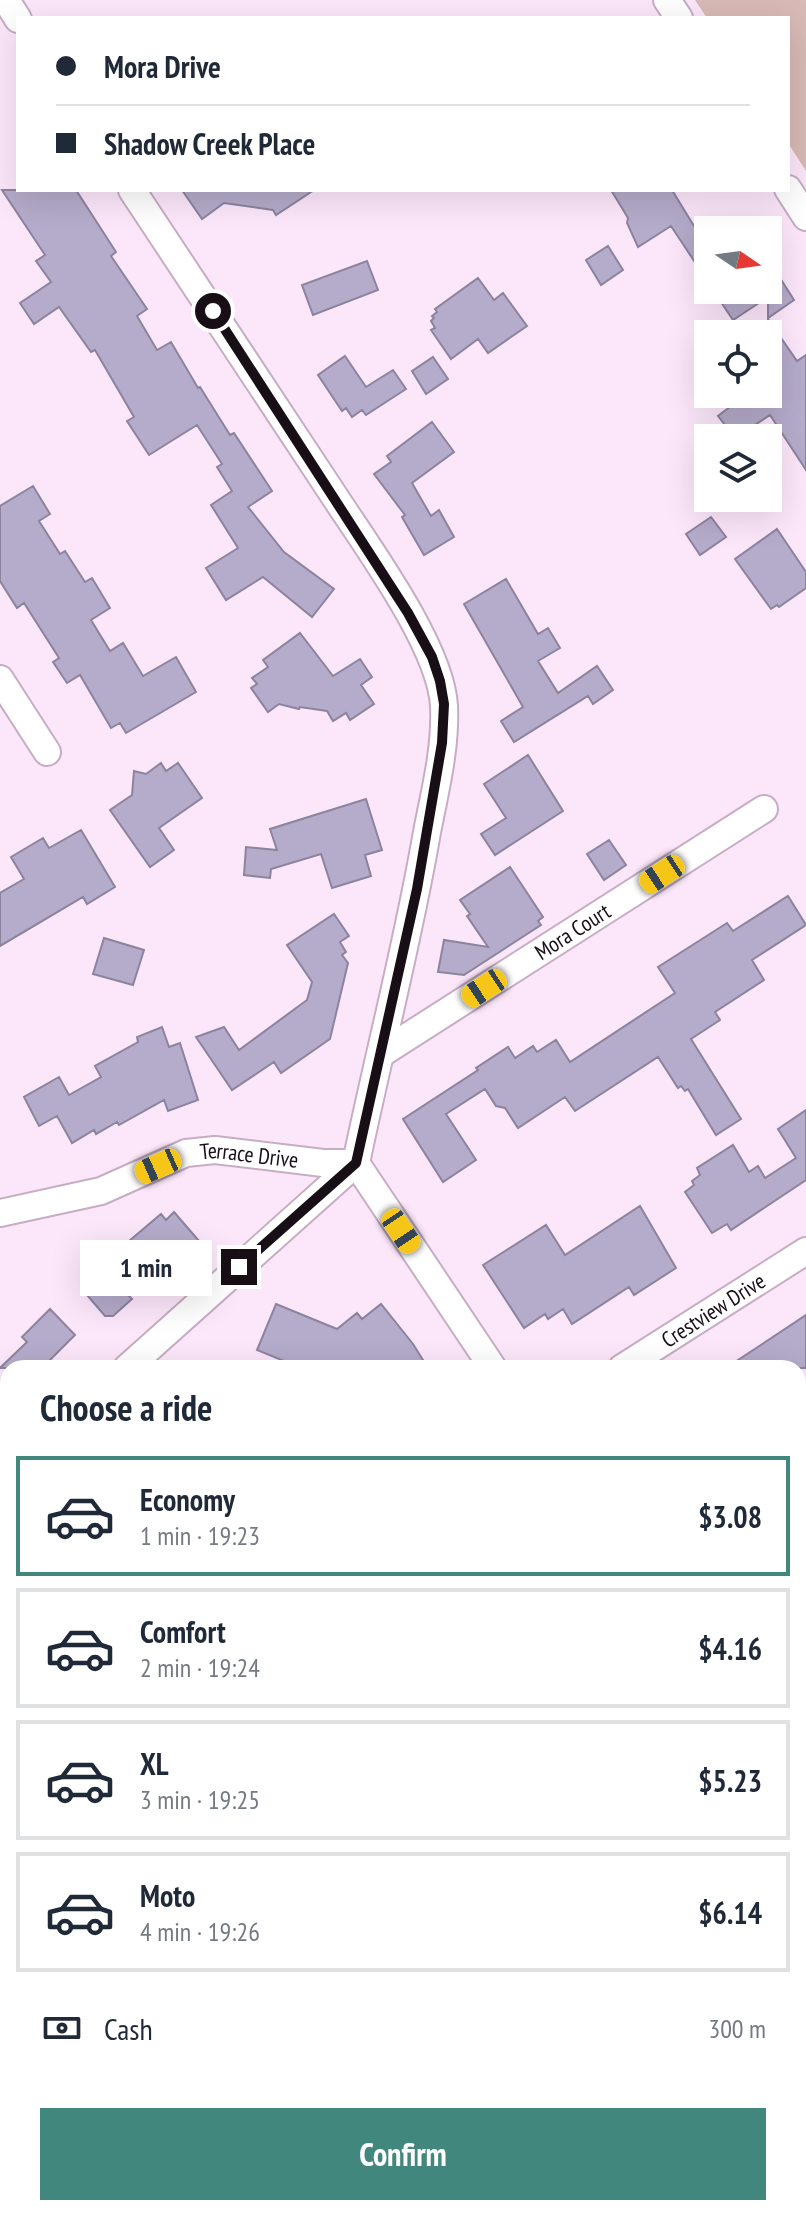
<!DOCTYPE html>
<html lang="en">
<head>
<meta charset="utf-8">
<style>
  :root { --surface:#fff; --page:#f2f2f3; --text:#1f2937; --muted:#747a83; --line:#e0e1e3; --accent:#41877d }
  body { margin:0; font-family:"PT Sans Narrow",sans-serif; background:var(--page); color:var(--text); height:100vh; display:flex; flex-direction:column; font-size:30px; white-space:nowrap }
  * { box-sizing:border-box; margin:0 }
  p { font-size:26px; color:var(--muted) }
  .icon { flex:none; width:44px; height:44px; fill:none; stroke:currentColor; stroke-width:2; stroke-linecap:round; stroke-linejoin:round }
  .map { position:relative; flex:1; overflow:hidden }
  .panel { position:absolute; left:0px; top:1360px; width:806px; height:856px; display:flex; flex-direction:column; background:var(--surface); border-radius:24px 24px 0 0; box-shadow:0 8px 32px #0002 }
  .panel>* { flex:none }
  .top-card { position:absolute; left:16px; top:16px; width:774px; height:176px; border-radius:0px; box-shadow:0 8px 32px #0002; display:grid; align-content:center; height:176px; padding:0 40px; background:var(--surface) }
  .needle { width:52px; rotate:103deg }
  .tools { position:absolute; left:694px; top:216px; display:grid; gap:16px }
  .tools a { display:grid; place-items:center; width:88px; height:88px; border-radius:0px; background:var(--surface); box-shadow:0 8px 32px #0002; font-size:40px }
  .end { position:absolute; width:36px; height:36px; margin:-18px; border:10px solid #170e16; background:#fff; box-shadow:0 0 0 4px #fff }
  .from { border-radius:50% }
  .bubble { position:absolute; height:56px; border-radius:0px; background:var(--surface); box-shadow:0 8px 32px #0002; font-size:26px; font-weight:800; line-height:56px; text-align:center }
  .car { position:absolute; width:24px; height:48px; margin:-24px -12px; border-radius:10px; box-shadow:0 0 6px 2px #0007; background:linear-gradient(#f5c518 24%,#345 0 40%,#f5c518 0 76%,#345 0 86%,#f5c518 0) }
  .top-card b { display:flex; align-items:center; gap:28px; height:76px; font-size:30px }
  .top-card b+b { border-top:2px solid var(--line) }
  .top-card i { width:20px; height:20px; background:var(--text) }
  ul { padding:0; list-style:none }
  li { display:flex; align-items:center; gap:24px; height:120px; margin:0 16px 12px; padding:0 24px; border:4px solid var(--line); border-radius:0px }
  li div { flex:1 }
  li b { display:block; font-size:30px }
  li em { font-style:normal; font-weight:800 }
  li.active { border-color:var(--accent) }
  li>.icon { width:72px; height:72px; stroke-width:1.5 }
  h2 { padding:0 40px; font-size:36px; line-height:96px }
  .pay { display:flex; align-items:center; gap:20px; height:88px; padding:0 40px; font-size:30px }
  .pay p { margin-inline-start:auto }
  .action { display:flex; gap:16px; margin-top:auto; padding:16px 40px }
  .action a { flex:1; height:92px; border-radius:0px; background:var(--accent); color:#fff; font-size:32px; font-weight:800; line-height:92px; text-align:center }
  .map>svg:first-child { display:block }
  .grass { fill:#d8b9b5 }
  .forest { fill:url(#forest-firs) }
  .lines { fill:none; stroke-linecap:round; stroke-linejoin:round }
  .stream { stroke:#9499b1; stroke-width:7 }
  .building { fill:#b5abca; stroke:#8c839f; stroke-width:2 }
  .street-casing { stroke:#c7adc4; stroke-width:30 }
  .street { stroke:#fff; stroke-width:26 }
  .route { stroke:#170e16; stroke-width:10 }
  .labels { text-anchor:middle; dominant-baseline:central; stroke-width:7; stroke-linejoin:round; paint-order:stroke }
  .street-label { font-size:22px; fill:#170e16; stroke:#fff }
</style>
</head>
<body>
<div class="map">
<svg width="806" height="2216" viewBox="0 0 806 2216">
  <defs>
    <pattern id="forest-firs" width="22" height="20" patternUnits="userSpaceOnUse" patternTransform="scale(2)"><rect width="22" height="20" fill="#c8a29d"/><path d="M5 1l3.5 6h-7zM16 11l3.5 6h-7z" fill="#ab8a86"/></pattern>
  </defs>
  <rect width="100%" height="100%" fill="#fce7fa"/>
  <!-- grass -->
  <path class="grass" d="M 695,0 L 806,0 L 806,171 L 788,143 L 788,18 L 707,18 Z"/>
  <!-- forest -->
  <path class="forest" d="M 0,1751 L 8,1758 L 8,2208 L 212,2208 L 212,2216 L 14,2216 L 0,2210 Z"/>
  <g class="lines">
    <!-- stream -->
    <path class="stream" d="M 0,2133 L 8,2142
      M 103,2208 L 115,2216"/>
  </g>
  <!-- building -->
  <path class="building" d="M 2,190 L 76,190 L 116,252 L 111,256 L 147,309 L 137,316 L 157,350 L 171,342 L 198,388 L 200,387 L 230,435 L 234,433 L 272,491 L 248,507 L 284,552 L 334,589 L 312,617 L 263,577 L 226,600 L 206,568 L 238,548 L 211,505 L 232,491 L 217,467 L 222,464 L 197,425 L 149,455 L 127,421 L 134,417 L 95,350 L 91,352 L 59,307 L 34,324 L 20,303 L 51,282 L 36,261 L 45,255 Z
    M 182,190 L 314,190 L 276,215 L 273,210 L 224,203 L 202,219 Z
    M 611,190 L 672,190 L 708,249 L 708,282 L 671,226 L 638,247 L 627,223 L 628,218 Z
    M 608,246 L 623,270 L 601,285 L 586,260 Z
    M 768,259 L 794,300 L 768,318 L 768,297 L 733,320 L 713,290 L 768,290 Z
    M 367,261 L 378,290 L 313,315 L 302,285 Z
    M 478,278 L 494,300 L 503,293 L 527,326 L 488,353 L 478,339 L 451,359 L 431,330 L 435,328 L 431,321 L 434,318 L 432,316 L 437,312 L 435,309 Z
    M 768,319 L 797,361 L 806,355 L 806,470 L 770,415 L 735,438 L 718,416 L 747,394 L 768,394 Z
    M 345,356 L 366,387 L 393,370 L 406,389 L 366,415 L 362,410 L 352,417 L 346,408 L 342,411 L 318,375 Z
    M 433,357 L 448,379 L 426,394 L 412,371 Z
    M 432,422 L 454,452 L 412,483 L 431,516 L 439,510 L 454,537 L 424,555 L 402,517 L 405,515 L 374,474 L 391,462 L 387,456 Z
    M 33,486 L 50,514 L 39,521 L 60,554 L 65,551 L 85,582 L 92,578 L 110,608 L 91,620 L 110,651 L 123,643 L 143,676 L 176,657 L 196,692 L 126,733 L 120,723 L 111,728 L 80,675 L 67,683 L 53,662 L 59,658 L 24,603 L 17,608 L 0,581 L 0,506 Z
    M 711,517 L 726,537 L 700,555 L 686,534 Z
    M 777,529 L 806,572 L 806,588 L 779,607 L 777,605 L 771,609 L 735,559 Z
    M 506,579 L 538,634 L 548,628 L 560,648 L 538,661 L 558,693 L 597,666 L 613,690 L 593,704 L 588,696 L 514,742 L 501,721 L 523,707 L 464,604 Z
    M 300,633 L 333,676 L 360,659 L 372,677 L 361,685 L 374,704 L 350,720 L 346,713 L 333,721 L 327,711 L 300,707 L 299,709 L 279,704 L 268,712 L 251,688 L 257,684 L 252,678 L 268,667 L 263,660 Z
    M 528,755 L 563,811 L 495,855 L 481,834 L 506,818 L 484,784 Z
    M 161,763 L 166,771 L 178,763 L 202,798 L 159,828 L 174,850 L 150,867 L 110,810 L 132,795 L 134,771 L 146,774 Z
    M 366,799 L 382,850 L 365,855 L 371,876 L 332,888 L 321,854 L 271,869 L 270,878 L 244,875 L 246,847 L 277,850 L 270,829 Z
    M 81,830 L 115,887 L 87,904 L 83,897 L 0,946 L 0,893 L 24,879 L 11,857 L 43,838 L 49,848 Z
    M 609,840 L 626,865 L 604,880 L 587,854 Z
    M 510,867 L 543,917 L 538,921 L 541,925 L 464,975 L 438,972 L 444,940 L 488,947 L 467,916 L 470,914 L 460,900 Z
    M 788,896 L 806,925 L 752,960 L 764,980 L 715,1012 L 720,1020 L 691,1039 L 741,1119 L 716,1135 L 688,1089 L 685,1091 L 681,1086 L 678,1088 L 658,1057 L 575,1111 L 565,1097 L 518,1128 L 505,1108 L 496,1106 L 485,1089 L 446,1114 L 476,1160 L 443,1182 L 403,1119 L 478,1070 L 476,1068 L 508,1047 L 515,1058 L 533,1046 L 537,1052 L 556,1040 L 570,1062 L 675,993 L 658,967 L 727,923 L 733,931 Z
    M 334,914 L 349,936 L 340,942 L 346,952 L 342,955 L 348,963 L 330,1039 L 281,1073 L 274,1062 L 232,1090 L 196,1037 L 224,1027 L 239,1050 L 307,1000 L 312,982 L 287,945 Z
    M 104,938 L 144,950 L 133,985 L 93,974 Z
    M 162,1027 L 169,1047 L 180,1043 L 198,1100 L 168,1111 L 164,1100 L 119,1125 L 117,1122 L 96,1134 L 94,1130 L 72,1143 L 57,1116 L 39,1126 L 24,1097 L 59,1077 L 69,1095 L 101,1077 L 95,1066 L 138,1042 L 137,1037 Z
    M 806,1110 L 806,1180 L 731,1230 L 727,1224 L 712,1233 L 685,1192 L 694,1185 L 692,1181 L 700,1175 L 697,1168 L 733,1145 L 749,1172 L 758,1166 L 765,1178 L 796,1158 L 778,1129 Z
    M 640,1206 L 676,1268 L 634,1295 L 629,1287 L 572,1324 L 563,1309 L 548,1319 L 545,1314 L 524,1328 L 483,1265 L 546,1225 L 565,1255 Z
    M 174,1212 L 199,1241 L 160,1275 L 156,1269 L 127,1294 L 132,1299 L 113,1316 L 105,1316 L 87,1295 L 105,1279 L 96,1269 L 161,1214 L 166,1220 Z
    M 276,1304 L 337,1329 L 357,1313 L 362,1319 L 381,1304 L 413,1344 L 428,1368 L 301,1368 L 257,1350 Z
    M 50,1309 L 75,1335 L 42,1368 L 0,1368 L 27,1342 L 22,1337 Z
    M 806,1315 L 806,1368 L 726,1368 Z"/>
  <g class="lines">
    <defs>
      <g id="street">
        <path d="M 6,0 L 18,19"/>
        <path d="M 667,0 L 679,18"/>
        <path d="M 788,189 L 806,217"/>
        <path d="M 132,190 C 198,289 264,388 329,488 C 363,541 441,645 444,706 C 446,748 435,791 427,832 C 408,943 379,1052 356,1163"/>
        <path d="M 0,679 L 47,752"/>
        <path id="s1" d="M 382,1053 L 764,809"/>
        <path d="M 356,1163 L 493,1368"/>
        <path id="s2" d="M 0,1213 L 101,1191 L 186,1153 L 215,1150 L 323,1163 L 356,1163"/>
        <path d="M 127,1368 L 356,1163"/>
        <path id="s3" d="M 622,1368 L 806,1251"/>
        <path d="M 0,1482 L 8,1475"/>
        <path d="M 798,1631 L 806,1636"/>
        <path d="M 798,1839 L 806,1833"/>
        <path d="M 478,2208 L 485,2216"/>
      </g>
    </defs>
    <!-- street casing -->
    <use href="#street" class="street-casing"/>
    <!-- street -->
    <use href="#street" class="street"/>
  </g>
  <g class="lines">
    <!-- route -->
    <path class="route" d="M 213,311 L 408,613 L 432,657 L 440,681 L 444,704 L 442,743 L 417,889 L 356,1163 L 239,1267"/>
  </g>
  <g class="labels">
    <!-- street labels -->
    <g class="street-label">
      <text stroke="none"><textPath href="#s1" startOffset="226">Mora Court</textPath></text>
      <text stroke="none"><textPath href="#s2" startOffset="260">Terrace Drive</textPath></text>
      <text stroke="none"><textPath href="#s3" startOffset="108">Crestview Drive</textPath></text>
    </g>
  </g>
</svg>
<div class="tools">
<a><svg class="needle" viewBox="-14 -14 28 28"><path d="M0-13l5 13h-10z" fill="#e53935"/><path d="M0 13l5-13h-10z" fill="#747a83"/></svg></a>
<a><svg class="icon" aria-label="locate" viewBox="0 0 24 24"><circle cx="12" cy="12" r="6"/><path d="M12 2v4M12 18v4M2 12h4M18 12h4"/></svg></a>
<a><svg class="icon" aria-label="layers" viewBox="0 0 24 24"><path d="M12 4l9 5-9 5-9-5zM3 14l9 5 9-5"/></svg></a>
</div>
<i class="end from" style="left:213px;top:311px"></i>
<i class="end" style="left:239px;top:1267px"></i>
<div class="bubble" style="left:80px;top:1240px;width:132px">1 min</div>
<i class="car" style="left:662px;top:874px;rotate:237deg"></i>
<i class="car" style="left:484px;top:988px;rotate:237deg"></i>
<i class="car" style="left:158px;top:1166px;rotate:246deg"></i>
<i class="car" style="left:401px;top:1231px;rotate:146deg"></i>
<div class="top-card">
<b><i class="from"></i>Mora Drive</b>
<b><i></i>Shadow Creek Place</b>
</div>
<section class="panel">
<h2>Choose a ride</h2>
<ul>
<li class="active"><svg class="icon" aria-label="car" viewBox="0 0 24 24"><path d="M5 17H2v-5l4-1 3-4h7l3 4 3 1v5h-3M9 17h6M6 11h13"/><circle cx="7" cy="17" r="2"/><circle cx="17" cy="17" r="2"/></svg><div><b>Economy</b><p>1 min · 19:23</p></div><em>$3.08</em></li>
<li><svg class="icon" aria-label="car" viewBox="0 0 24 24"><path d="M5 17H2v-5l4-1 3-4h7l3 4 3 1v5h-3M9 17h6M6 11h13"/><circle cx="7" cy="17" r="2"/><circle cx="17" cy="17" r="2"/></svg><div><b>Comfort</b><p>2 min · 19:24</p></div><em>$4.16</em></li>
<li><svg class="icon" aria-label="car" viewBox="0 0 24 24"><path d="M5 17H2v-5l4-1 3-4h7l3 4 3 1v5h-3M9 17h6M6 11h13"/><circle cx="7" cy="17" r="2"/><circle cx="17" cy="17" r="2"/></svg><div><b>XL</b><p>3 min · 19:25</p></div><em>$5.23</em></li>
<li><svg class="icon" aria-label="car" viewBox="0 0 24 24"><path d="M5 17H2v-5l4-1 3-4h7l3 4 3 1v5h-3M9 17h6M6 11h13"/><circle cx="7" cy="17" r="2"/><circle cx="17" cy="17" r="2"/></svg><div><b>Moto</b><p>4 min · 19:26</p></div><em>$6.14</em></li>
</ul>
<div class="pay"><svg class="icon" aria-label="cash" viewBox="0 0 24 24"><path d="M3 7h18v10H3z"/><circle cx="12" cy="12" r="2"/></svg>Cash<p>300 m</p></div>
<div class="action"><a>Confirm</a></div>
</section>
</div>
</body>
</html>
